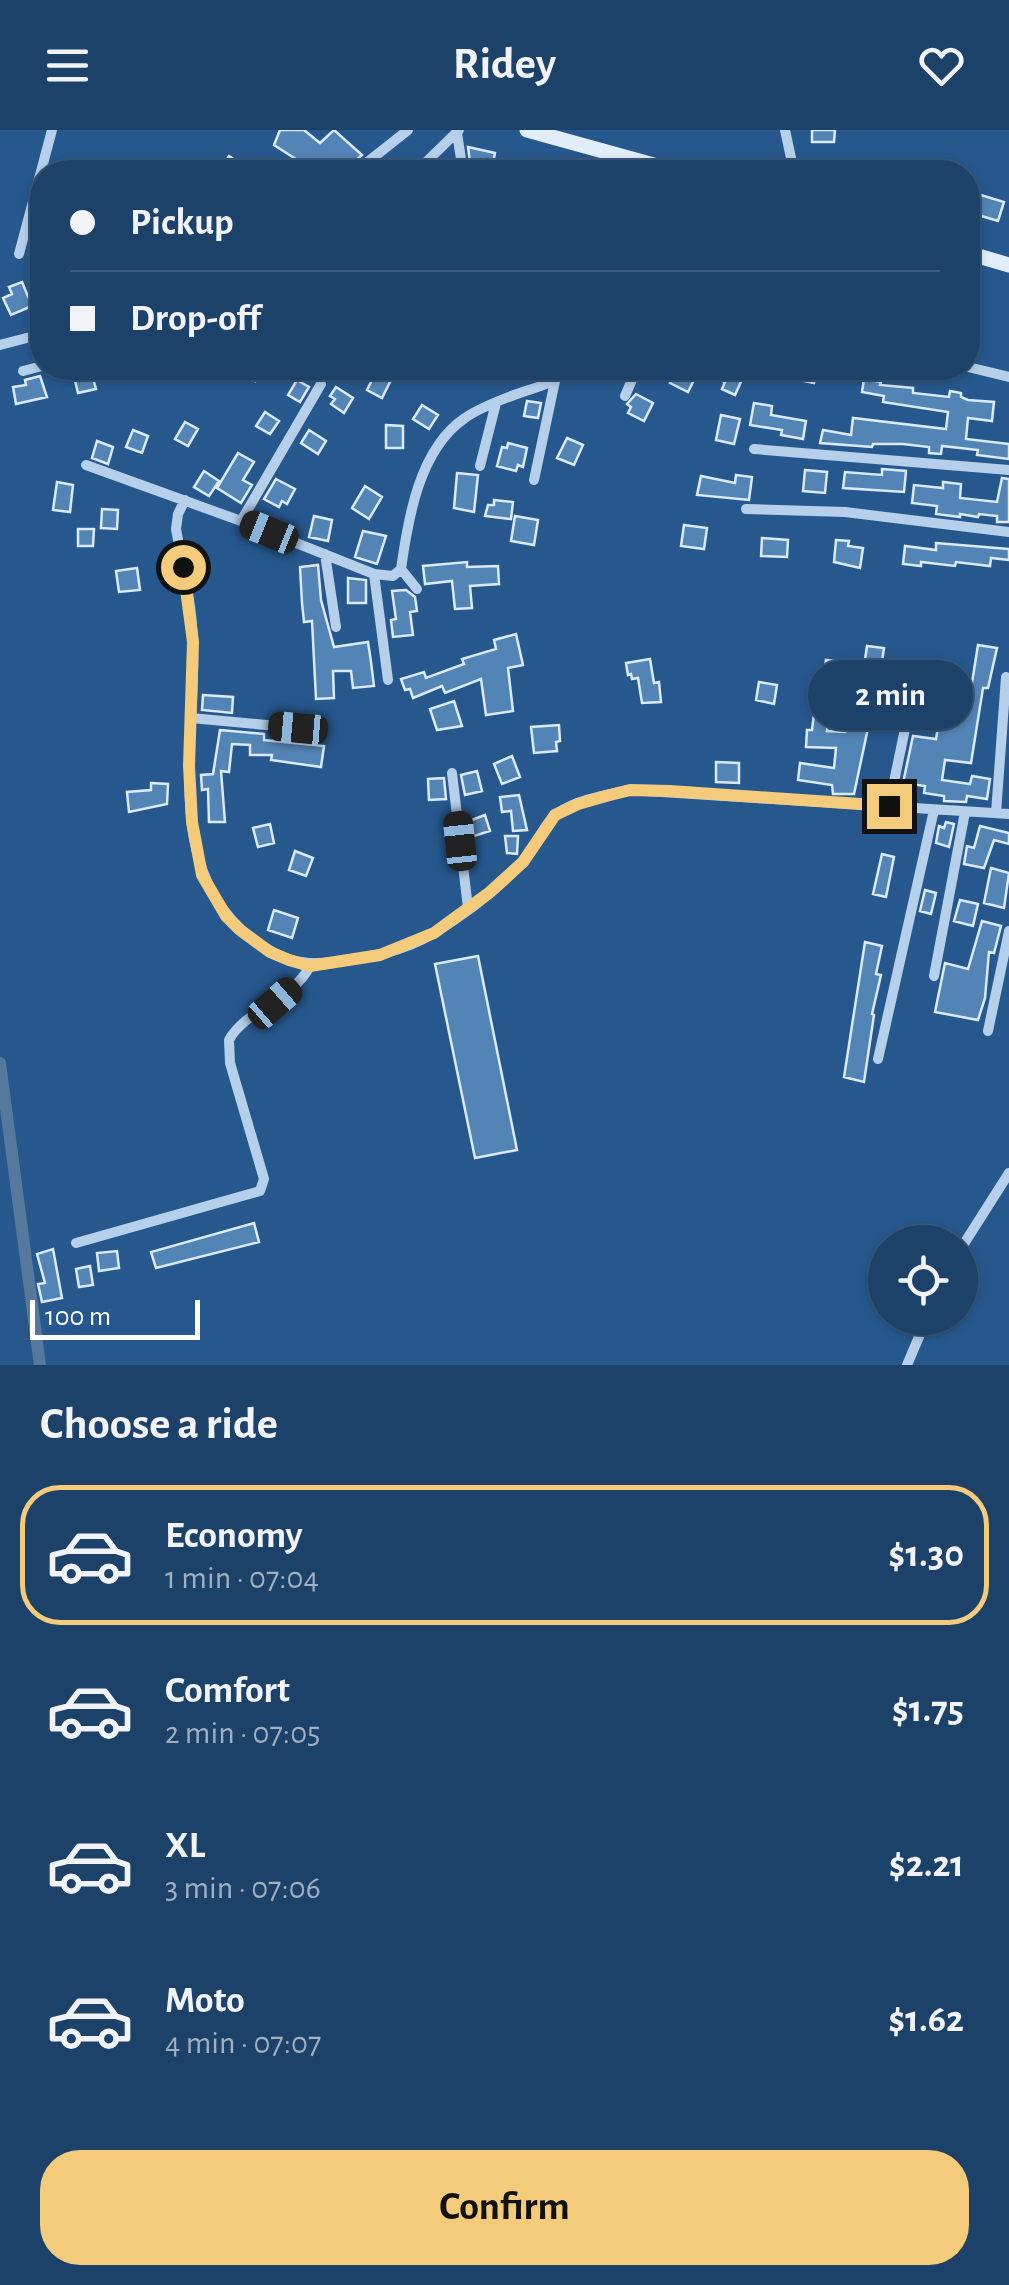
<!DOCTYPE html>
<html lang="en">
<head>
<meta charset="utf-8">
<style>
  :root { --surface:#1c426a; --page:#294d72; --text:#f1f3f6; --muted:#a0b0c1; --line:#3a5b7e; --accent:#f4cb7b }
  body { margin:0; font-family:"Alegreya Sans",sans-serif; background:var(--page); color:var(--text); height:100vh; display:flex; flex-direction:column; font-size:38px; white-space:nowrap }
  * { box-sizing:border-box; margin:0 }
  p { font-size:32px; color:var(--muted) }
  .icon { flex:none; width:55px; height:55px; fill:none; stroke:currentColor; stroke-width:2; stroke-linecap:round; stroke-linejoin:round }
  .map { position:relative; height:1235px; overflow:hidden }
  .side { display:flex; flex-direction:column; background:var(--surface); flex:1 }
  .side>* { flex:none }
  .banner { position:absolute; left:30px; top:30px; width:950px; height:220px; border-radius:40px; box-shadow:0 2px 8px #0004,0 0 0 2px var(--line); display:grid; align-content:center; height:220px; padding:0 40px; background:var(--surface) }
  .buttons { position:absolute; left:868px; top:1095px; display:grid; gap:20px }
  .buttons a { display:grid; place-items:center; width:110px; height:110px; border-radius:50%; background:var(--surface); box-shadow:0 2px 8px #0004,0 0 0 2px var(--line); font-size:50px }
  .scale { position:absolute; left:30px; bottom:25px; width:170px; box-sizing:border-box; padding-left:10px; border:5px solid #fff; border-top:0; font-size:28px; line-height:35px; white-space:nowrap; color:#fff; -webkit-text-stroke:8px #26588e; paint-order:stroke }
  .end { position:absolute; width:45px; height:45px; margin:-22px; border:12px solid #f4cb7b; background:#111; box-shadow:0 0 0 5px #111 }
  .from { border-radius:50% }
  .bubble { position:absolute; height:70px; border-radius:35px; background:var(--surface); box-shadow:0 2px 8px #0004,0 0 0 2px var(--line); font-size:32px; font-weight:700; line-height:70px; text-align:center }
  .car { position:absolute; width:30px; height:60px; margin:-30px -15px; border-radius:12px; box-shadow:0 0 8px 2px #0007; background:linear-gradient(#222 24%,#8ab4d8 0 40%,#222 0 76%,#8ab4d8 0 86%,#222 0) }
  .banner b { display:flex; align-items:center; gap:35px; height:95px; font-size:38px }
  .banner b+b { border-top:2px solid var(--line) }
  .banner i { width:25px; height:25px; background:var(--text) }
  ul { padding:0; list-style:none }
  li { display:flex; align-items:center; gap:30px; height:140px; margin:0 20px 15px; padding:0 20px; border:5px solid transparent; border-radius:40px }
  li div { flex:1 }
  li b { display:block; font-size:38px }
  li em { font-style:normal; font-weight:700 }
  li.current { border-color:var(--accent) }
  li>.icon { width:90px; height:90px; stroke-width:1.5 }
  h2 { padding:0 40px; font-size:45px; line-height:120px }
  .button { display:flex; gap:20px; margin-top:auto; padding:20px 40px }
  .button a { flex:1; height:115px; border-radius:40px; background:var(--accent); color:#111; font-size:40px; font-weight:700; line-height:115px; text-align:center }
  header { display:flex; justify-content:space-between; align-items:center; height:130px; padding:0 40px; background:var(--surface); font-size:45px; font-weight:700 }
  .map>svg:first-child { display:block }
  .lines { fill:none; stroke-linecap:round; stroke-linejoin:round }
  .canal { stroke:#56789d; stroke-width:12 }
  .building { fill:#5384b6; stroke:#dbeaf8; stroke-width:2.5 }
  .street { stroke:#b6d0eb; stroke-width:10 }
  .secondary { stroke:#e1edf9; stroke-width:15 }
  .route { stroke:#f4cb7b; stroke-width:12 }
</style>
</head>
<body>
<header><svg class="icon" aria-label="menu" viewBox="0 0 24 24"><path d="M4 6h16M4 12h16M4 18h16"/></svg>Ridey<svg class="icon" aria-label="heart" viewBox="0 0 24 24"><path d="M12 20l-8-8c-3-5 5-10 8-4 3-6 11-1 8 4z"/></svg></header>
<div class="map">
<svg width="1009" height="1235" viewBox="0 0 1009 1235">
  <rect width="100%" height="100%" fill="#26588e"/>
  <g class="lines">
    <!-- canal -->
    <path class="canal" d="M 0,933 L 40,1235"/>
  </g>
  <!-- building -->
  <path class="building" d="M 280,0 L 304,0 L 320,13 L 334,0 L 362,25 L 347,38 L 338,30 L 327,42 L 316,42 L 274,15 Z
    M 812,0 L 835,0 L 834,12 L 812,12 Z
    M 468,17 L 495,23 L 494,28 L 542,39 L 541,42 L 508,42 L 470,32 Z
    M 229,26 L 245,36 L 240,42 L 228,42 L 221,38 Z
    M 971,62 L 1004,72 L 998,91 L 968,82 Z
    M 22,152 L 32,176 L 11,185 L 3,168 L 12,164 L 9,157 Z
    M 72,238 L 122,238 L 122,242 L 93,248 L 96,259 L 78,263 Z
    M 231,238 L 262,238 L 255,251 Z
    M 678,238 L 698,242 L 688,262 L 670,253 Z
    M 723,238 L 744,245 L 735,265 L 722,259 L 725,252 L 718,249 Z
    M 756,238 L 818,238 L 814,253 L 756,241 Z
    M 375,244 L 390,252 L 382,268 L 367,260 Z
    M 40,246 L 47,267 L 16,274 L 13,257 L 26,255 L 25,250 Z
    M 864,249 L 881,252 L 880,255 L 913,258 L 913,263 L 949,267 L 950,261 L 961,263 L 961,267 L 968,270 L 994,272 L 992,291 L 968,288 L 966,309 L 1009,314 L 1009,329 L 977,325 L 978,320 L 942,316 L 941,324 L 929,323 L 929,317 L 903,314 L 873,314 L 872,317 L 820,313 L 823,300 L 851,305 L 853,288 L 946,299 L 948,282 L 883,272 L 884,266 L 862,262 Z
    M 297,250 L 309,257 L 300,272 L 288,265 Z
    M 336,257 L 353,268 L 344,283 L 331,274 L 335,269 L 330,266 Z
    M 636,264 L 653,273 L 644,291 L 628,283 L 631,277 L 627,274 Z
    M 527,271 L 541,273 L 538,288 L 524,286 Z
    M 754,273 L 772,276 L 771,285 L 806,291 L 803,309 L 781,305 L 782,300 L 750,295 Z
    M 422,275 L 438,285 L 429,299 L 413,289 Z
    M 265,282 L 279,291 L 270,304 L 256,296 Z
    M 721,285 L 740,289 L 734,314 L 716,310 Z
    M 185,292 L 198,299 L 188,316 L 175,309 Z
    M 386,295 L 403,296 L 403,318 L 386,318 Z
    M 133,300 L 148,306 L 142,323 L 126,317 Z
    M 309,300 L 326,311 L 318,324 L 301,313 Z
    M 567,308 L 583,315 L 574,335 L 557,328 Z
    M 97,311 L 113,317 L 108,334 L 92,328 Z
    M 508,313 L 527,318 L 523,337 L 518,335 L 516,341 L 497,336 L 502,317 L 507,318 Z
    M 238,323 L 254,332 L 243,350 L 252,355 L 241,373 L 217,358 Z
    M 882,339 L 906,341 L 904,362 L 843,358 L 845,342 L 882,345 Z
    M 805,340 L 827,342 L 825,363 L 803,361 Z
    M 204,341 L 219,351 L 209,366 L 194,357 Z
    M 457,343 L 478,345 L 474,382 L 454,378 Z
    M 736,345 L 752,347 L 749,370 L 697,365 L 701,346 L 735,353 Z
    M 1002,348 L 1009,349 L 1009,392 L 997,392 L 997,386 L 979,384 L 978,387 L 960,384 L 960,387 L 936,384 L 937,376 L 912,373 L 914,355 L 943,358 L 943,352 L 961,354 L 960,368 L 997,372 Z
    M 276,349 L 295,359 L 287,374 L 282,371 L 279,377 L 264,369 Z
    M 57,352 L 73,355 L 70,382 L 53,380 Z
    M 365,356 L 382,367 L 369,389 L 352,378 Z
    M 494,370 L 513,372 L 511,389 L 485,386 L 488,375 L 494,375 Z
    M 102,379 L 118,380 L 117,399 L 101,398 Z
    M 314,386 L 332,390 L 328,411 L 309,407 Z
    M 515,386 L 538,390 L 534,415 L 511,411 Z
    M 684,395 L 707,398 L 704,419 L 681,416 Z
    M 78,399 L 94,399 L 93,416 L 78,416 Z
    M 363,401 L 386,406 L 377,434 L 355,427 Z
    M 762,408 L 788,410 L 787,427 L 761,426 Z
    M 836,410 L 849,411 L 848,416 L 863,418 L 860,438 L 834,432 Z
    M 936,413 L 1009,419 L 1009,430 L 991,428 L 990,436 L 956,432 L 955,436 L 921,432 L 921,436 L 903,434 L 905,416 L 936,420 Z
    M 467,432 L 467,437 L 498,436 L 499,454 L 470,456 L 472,478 L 455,479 L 452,451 L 425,454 L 423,436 Z
    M 318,435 L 321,470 L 334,517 L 368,512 L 371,532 L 374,556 L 353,558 L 351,541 L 333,541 L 334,568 L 316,569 L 312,491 L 304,492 L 302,473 L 300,437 Z
    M 137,438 L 140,460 L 119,462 L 116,441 Z
    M 348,448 L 366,450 L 366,473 L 348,473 Z
    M 406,460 L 415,467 L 417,481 L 410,482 L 413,505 L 393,507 L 391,490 L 396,489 L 392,461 Z
    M 516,504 L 523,535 L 508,538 L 513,581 L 486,585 L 481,549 L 445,563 L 442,556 L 413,568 L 410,559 L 405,560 L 401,549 L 424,542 L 426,548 L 464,534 L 462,529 L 496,519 L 494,510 Z
    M 978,515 L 997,518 L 988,558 L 983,558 L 971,633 L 945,630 L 942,650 L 970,654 L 972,646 L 990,649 L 987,669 L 967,666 L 966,672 L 944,671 L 944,666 L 924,663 L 925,656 L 903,653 L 913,606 L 936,609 L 941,578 L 961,580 L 963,564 L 970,565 Z
    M 867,516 L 884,518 L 881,538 L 864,536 Z
    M 650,529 L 654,553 L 659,552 L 661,572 L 642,573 L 638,548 L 632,549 L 631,544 L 628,545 L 626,533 Z
    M 826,530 L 844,532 L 842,547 L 824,544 Z
    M 759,552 L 777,555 L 774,574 L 756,570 Z
    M 203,565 L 233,567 L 232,583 L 202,580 Z
    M 454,571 L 462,596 L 437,600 L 430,579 Z
    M 815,576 L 830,578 L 827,601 L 845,602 L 846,595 L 868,598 L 854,664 L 833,664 L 832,655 L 798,650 L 800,633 L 834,638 L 836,618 L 806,617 L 807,600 L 812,600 Z
    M 559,595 L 560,611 L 556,612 L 557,621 L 534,623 L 531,597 Z
    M 220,600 L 264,604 L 264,610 L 324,616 L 321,637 L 271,630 L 272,625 L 250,625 L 250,615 L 232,614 L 229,642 L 221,641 L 225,692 L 209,692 L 208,659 L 202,660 L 201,645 L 213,644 Z
    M 512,626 L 520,647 L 502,654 L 494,634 Z
    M 716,632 L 739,633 L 739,653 L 716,652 Z
    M 477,641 L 482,661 L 465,665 L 461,645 Z
    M 444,648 L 446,669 L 429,670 L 428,649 Z
    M 151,653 L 168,654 L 167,674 L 129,682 L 127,662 L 151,660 Z
    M 519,665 L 527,700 L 513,701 L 511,681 L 502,682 L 500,667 Z
    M 485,685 L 490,701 L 474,706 L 469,691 Z
    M 946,692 L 954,694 L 949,717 L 936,713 L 939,696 L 944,698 Z
    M 270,694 L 274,713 L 258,717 L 253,698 Z
    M 980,696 L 1009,703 L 1009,714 L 994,710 L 984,738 L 964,734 L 967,716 L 974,718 Z
    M 505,706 L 518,706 L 517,724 L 507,723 Z
    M 295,721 L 313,728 L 306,746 L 289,740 Z
    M 882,724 L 894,727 L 886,767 L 873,764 Z
    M 991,738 L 1009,743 L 1004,778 L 984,773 Z
    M 925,760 L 936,763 L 931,784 L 920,781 Z
    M 960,770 L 978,774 L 973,796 L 954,791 Z
    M 274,780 L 298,788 L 292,808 L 268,800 Z
    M 982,791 L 1001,796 L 994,823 L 989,822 L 985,868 L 978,890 L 935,882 L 945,833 L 968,839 Z
    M 865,812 L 882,816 L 876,844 L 881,845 L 872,884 L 874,885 L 864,952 L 844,947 Z
    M 478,826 L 517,1020 L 475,1028 L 435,834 Z
    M 254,1093 L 259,1112 L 156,1138 L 151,1122 Z
    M 53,1119 L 62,1168 L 42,1172 L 38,1154 L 45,1153 L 37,1124 Z
    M 117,1121 L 119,1138 L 99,1141 L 97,1123 Z
    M 90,1136 L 93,1155 L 79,1157 L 76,1139 Z
    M 109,1181 L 110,1194 L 93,1195 L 91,1183 Z"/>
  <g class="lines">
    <!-- street -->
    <path class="street" d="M 785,0 L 794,42
      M 457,3 L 463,42
      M 355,42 L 408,0
      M 416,42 L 459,0
      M 19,124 L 52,0
      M 0,215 L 42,204
      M 968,237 L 1009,247
      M 23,241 L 42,236
      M 625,266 L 637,238
      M 754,319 L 1009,340
      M 86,335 L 241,391 L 374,444 L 393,446 L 401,439
      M 480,336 L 496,273
      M 534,350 L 555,251
      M 185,370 L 178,384 L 176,399 C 183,437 192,474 193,512 C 197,613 160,741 255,811 C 282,830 300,836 333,832 C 368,828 403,822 434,803 C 465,784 498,759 523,732 C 537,717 542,695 558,683 C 578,669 607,665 630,660 L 1009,684
      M 746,379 L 845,382 L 1009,402
      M 241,391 L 321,254
      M 325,424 L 336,497
      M 401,439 C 408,389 419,319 465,288 C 479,278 498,271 514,265 C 534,257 553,256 567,238
      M 401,439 L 417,459
      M 374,444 L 388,550
      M 191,588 L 298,598
      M 452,643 L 468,778
      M 889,676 L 906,594
      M 996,683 L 1006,547
      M 934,846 L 965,682
      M 988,901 L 1009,801
      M 878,929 L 934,680
      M 76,1113 L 260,1061 L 264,1049 L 230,933 L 229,910 C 245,880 293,870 310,836
      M 960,1120 L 1009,1043
      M 907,1235 L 927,1188"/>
    <!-- secondary -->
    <path class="secondary" d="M 527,0 L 679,42
      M 968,123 L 1009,135"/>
  </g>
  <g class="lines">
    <!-- route -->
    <path class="route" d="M 183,437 L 193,512 L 189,636 L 192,692 L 202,745 L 226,786 L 240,800 L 270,822 L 289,830 L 310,836 L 380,825 L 434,803 L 490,762 L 523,732 L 555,685 L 578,674 L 606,666 L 630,660 L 670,661 L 889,676"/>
  </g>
</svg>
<div class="buttons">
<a><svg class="icon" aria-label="locate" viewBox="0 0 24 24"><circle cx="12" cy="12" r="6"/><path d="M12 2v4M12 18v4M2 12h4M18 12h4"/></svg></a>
</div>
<div class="scale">100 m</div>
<i class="end from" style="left:183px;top:437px"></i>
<i class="end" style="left:889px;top:676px"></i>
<div class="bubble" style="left:808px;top:530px;width:165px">2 min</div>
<i class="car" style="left:269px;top:402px;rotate:292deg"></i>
<i class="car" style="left:298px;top:598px;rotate:275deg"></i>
<i class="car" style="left:460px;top:711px;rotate:354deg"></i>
<i class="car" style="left:275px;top:873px;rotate:49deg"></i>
<div class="banner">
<b><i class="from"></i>Pickup</b>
<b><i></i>Drop-off</b>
</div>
</div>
<section class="side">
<h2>Choose a ride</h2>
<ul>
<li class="current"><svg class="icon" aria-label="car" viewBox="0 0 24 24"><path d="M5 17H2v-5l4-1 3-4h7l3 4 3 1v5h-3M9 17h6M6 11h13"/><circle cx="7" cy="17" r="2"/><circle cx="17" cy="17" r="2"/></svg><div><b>Economy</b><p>1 min · 07:04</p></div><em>$1.30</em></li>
<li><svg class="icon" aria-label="car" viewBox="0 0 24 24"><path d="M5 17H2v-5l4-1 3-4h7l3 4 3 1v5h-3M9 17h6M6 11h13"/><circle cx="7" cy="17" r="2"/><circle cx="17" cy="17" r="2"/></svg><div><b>Comfort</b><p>2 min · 07:05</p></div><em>$1.75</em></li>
<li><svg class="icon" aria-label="car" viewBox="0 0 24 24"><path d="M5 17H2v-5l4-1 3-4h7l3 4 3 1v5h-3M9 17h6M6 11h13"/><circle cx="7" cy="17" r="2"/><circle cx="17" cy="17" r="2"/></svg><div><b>XL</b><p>3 min · 07:06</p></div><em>$2.21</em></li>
<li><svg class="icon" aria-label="car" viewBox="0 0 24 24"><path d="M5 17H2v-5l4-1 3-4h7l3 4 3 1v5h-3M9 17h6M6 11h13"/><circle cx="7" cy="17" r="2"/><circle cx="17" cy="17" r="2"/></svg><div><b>Moto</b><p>4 min · 07:07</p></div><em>$1.62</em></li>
</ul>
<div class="button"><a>Confirm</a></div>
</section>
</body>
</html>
